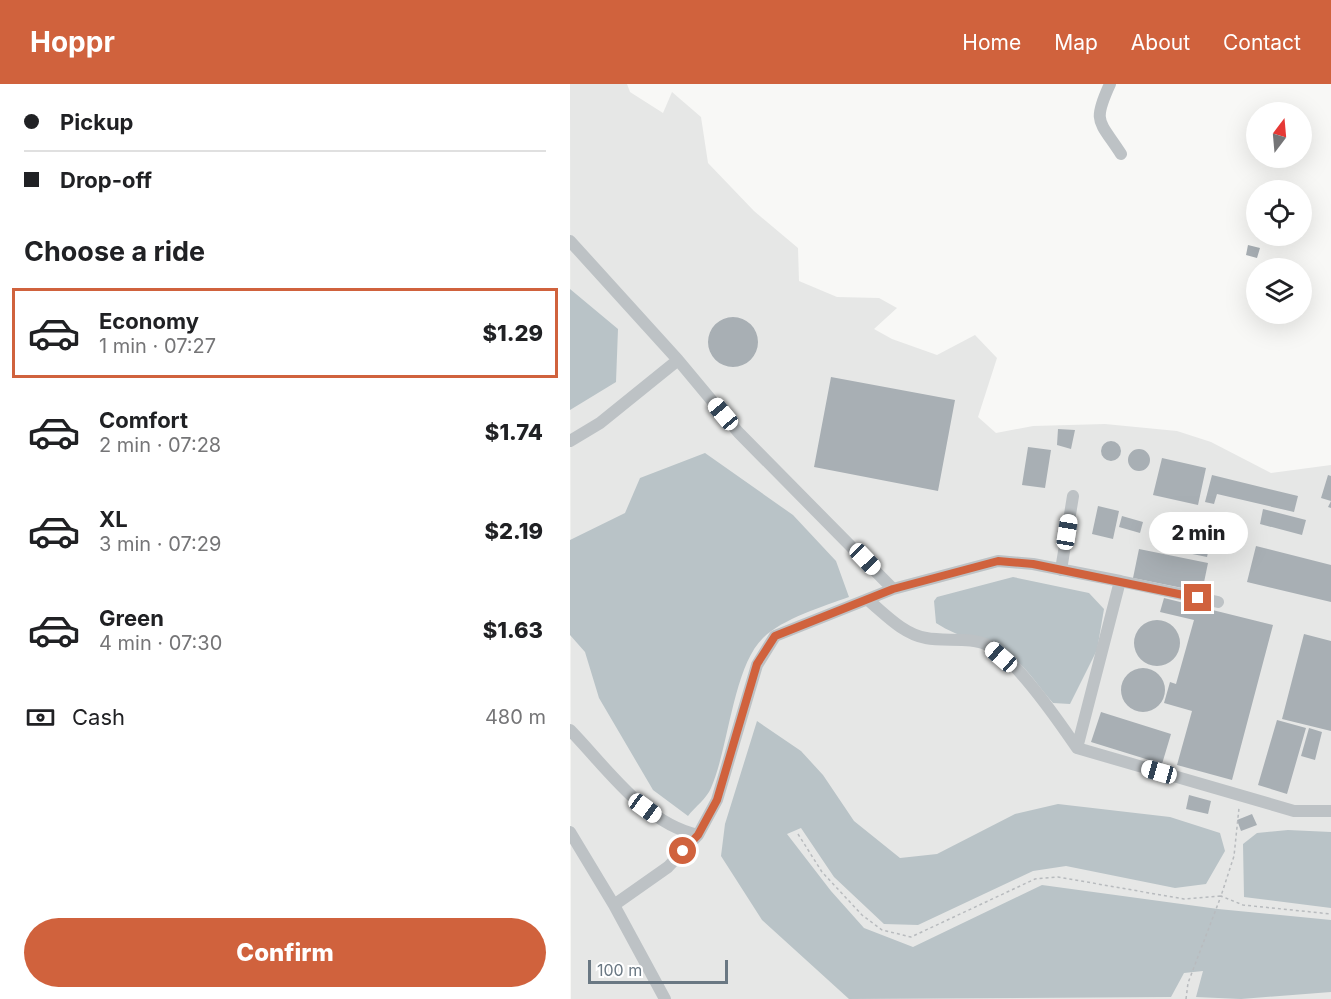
<!DOCTYPE html>
<html lang="en">
<head>
<meta charset="utf-8">
<style>
  :root { --surface:#fff; --page:#f2f2f2; --text:#202124; --muted:#757577; --line:#e0e0e0; --accent:#d0623d }
  body { margin:0; font-family:Inter,sans-serif; background:var(--page); color:var(--text); height:100vh; display:flex; flex-direction:column; font-size:22px; white-space:nowrap }
  * { box-sizing:border-box; margin:0 }
  p { font-size:20px; color:var(--muted) }
  .icon { flex:none; width:33px; height:33px; fill:none; stroke:currentColor; stroke-width:2; stroke-linecap:round; stroke-linejoin:round }
  .map { position:relative; flex:1; overflow:hidden }
  .drawer { display:flex; flex-direction:column; background:var(--surface); width:570px }
  .drawer>* { flex:none }
  .hud { display:grid; align-content:center; height:132px; padding:0 24px; background:var(--surface) }
  .needle { width:39px; rotate:16deg }
  .tools { position:absolute; left:676px; top:18px; display:grid; gap:12px }
  .tools a { display:grid; place-items:center; width:66px; height:66px; border-radius:50%; background:var(--surface); box-shadow:0 6px 24px #0002; font-size:30px }
  .scale { position:absolute; left:18px; bottom:15px; width:140px; box-sizing:border-box; padding-left:6px; border:3px solid #6a7883; border-top:0; font-size:16px; line-height:21px; white-space:nowrap; color:#6a7883; -webkit-text-stroke:4px #fff; paint-order:stroke }
  .end { position:absolute; width:27px; height:27px; margin:-14px; border:8px solid #d0623d; background:#fff; box-shadow:0 0 0 3px #fff }
  .from { border-radius:50% }
  .bubble { position:absolute; height:42px; border-radius:21px; background:var(--surface); box-shadow:0 6px 24px #0002; font-size:20px; font-weight:800; line-height:42px; text-align:center }
  .car { position:absolute; width:18px; height:36px; margin:-18px -9px; border-radius:8px; box-shadow:0 0 4px 2px #0007; background:linear-gradient(#fff 24%,#345 0 40%,#fff 0 76%,#345 0 86%,#fff 0) }
  .hud b { display:flex; align-items:center; gap:21px; height:57px; font-size:22px }
  .hud b+b { border-top:2px solid var(--line) }
  .hud i { width:15px; height:15px; background:var(--text) }
  ul { padding:0; list-style:none }
  li { display:flex; align-items:center; gap:18px; height:90px; margin:0 12px 9px; padding:0 12px; border:3px solid transparent; border-radius:0px }
  li div { flex:1 }
  li b { display:block; font-size:22px }
  li em { font-style:normal; font-weight:800 }
  li.on { border-color:var(--accent) }
  li>.icon { width:54px; height:54px; stroke-width:1.5 }
  h2 { padding:0 24px; font-size:27px; line-height:72px }
  .pay { display:flex; align-items:center; gap:15px; height:66px; padding:0 24px; font-size:22px }
  .pay p { margin-inline-start:auto }
  .button { display:flex; gap:12px; margin-top:auto; padding:12px 24px }
  .button a { flex:1; height:69px; border-radius:36px; background:var(--accent); color:#fff; font-size:24px; font-weight:800; line-height:69px; text-align:center }
  header { display:flex; align-items:center; gap:36px; box-sizing:border-box; height:84px; padding:0 30px; background:var(--accent); color:#fff }
  header strong { font-size:28px }
  nav { display:flex; gap:33px; margin-inline-start:auto; font-size:21px }
  main { display:flex; flex:1; min-height:0 }
  .map>svg:first-child { display:block }
  .built { fill:#e6e7e6 }
  .water { fill:#b9c3c7 }
  .building { fill:#a8afb4 }
  .lines { fill:none; stroke-linecap:round; stroke-linejoin:round }
  .path { stroke:#b8bbbe; stroke-width:1.5; stroke-dasharray:3 3; stroke-linecap:butt }
  .minor { stroke:#bdc2c5; stroke-width:12 }
  .route { stroke:#d0623d; stroke-width:8 }
</style>
</head>
<body>
<header>
<strong>Hoppr</strong>
<nav><a>Home</a><a>Map</a><a>About</a><a>Contact</a></nav>
</header>
<main>
<section class="drawer">
<div class="hud">
<b><i class="from"></i>Pickup</b>
<b><i></i>Drop-off</b>
</div>
<h2>Choose a ride</h2>
<ul>
<li class="on"><svg class="icon" aria-label="car" viewBox="0 0 24 24"><path d="M5 17H2v-5l4-1 3-4h7l3 4 3 1v5h-3M9 17h6M6 11h13"/><circle cx="7" cy="17" r="2"/><circle cx="17" cy="17" r="2"/></svg><div><b>Economy</b><p>1 min · 07:27</p></div><em>$1.29</em></li>
<li><svg class="icon" aria-label="car" viewBox="0 0 24 24"><path d="M5 17H2v-5l4-1 3-4h7l3 4 3 1v5h-3M9 17h6M6 11h13"/><circle cx="7" cy="17" r="2"/><circle cx="17" cy="17" r="2"/></svg><div><b>Comfort</b><p>2 min · 07:28</p></div><em>$1.74</em></li>
<li><svg class="icon" aria-label="car" viewBox="0 0 24 24"><path d="M5 17H2v-5l4-1 3-4h7l3 4 3 1v5h-3M9 17h6M6 11h13"/><circle cx="7" cy="17" r="2"/><circle cx="17" cy="17" r="2"/></svg><div><b>XL</b><p>3 min · 07:29</p></div><em>$2.19</em></li>
<li><svg class="icon" aria-label="car" viewBox="0 0 24 24"><path d="M5 17H2v-5l4-1 3-4h7l3 4 3 1v5h-3M9 17h6M6 11h13"/><circle cx="7" cy="17" r="2"/><circle cx="17" cy="17" r="2"/></svg><div><b>Green</b><p>4 min · 07:30</p></div><em>$1.63</em></li>
</ul>
<div class="pay"><svg class="icon" aria-label="cash" viewBox="0 0 24 24"><path d="M3 7h18v10H3z"/><circle cx="12" cy="12" r="2"/></svg>Cash<p>480 m</p></div>
<div class="button"><a>Confirm</a></div>
</section>
<div class="map">
<svg width="761" height="915" viewBox="0 0 761 915">
  <rect width="100%" height="100%" fill="#f8f8f6"/>
  <!-- built -->
  <path class="built" d="M 0,0 L 57,0 L 60,8 L 93,29 L 102,8 L 131,33 L 138,79 L 184,127 L 228,164 L 229,197 L 267,213 L 309,214 L 327,224 L 304,245 L 322,255 L 367,271 L 405,251 L 427,274 L 408,333 L 426,349 L 463,342 L 535,340 L 607,347 L 641,358 L 701,389 L 761,381 L 761,915 L 1,915 Z"/>
  <!-- water -->
  <path class="water" d="M 0,205 L 48,245 L 46,298 L 0,326 Z
    M 135,369 L 223,431 L 266,477 L 279,513 C 254,522 212,535 193,554 C 163,583 159,663 141,704 C 137,714 125,723 118,732 L 83,706 L 29,614 L 15,568 L 0,551 L 0,456 L 55,429 L 70,394 Z
    M 443,493 L 519,509 L 534,525 L 527,566 L 500,620 L 483,619 C 471,606 457,584 443,574 C 419,559 390,555 366,539 L 364,517 L 367,513 Z
    M 187,637 L 231,667 L 253,691 L 284,737 L 330,774 L 367,770 L 445,730 L 488,720 L 600,733 L 650,749 L 655,767 L 636,800 L 605,804 L 496,782 L 463,787 L 348,841 L 314,840 L 264,793 L 231,744 L 217,750 L 261,807 L 294,844 L 343,863 L 472,801 L 648,825 L 761,836 L 761,908 L 671,915 L 626,913 L 633,887 L 614,889 L 601,913 L 279,915 L 192,836 L 151,772 L 155,740 Z
    M 718,746 L 761,748 L 761,824 L 674,813 L 673,760 L 687,749 Z"/>
  <!-- building -->
  <path class="building" d="M 678,161 L 690,164 L 687,174 L 676,171 Z
    M138 258a25 25 0 1 1 50 0a25 25 0 1 1-50 0Z
    M 261,293 L 385,316 L 368,407 L 244,383 Z
    M 488,345 L 505,346 L 501,365 L 487,361 Z
    M531 367a10 10 0 1 1 20 0a10 10 0 1 1-20 0Z
    M 458,363 L 481,366 L 475,404 L 452,401 Z
    M558 376a11 11 0 1 1 22 0a11 11 0 1 1-22 0Z
    M 592,374 L 636,384 L 628,421 L 583,411 Z
    M 642,391 L 728,412 L 724,428 L 647,410 L 644,420 L 635,418 Z
    M 758,391 L 761,392 L 761,424 L 758,423 L 761,417 L 751,414 Z
    M 528,422 L 549,427 L 543,455 L 522,450 Z
    M 693,425 L 736,436 L 732,451 L 690,440 Z
    M 552,432 L 573,438 L 570,449 L 549,443 Z
    M 600,432 L 644,442 L 637,473 L 593,464 Z
    M 686,462 L 761,481 L 761,518 L 677,498 Z
    M 569,465 L 638,479 L 632,508 L 563,494 Z
    M 594,514 L 703,541 L 662,696 L 607,681 L 622,627 L 594,619 L 600,598 L 606,600 L 624,536 L 590,528 Z
    M564 559a23 23 0 1 1 46 0a23 23 0 1 1-46 0Z
    M 734,550 L 761,557 L 761,647 L 712,635 Z
    M551 606a22 22 0 1 1 44 0a22 22 0 1 1-44 0Z
    M 531,628 L 601,650 L 592,680 L 521,658 Z
    M 707,636 L 736,644 L 717,710 L 688,701 Z
    M 739,644 L 752,648 L 745,676 L 731,672 Z
    M 619,711 L 641,717 L 638,730 L 616,725 Z
    M 682,730 L 687,741 L 671,747 L 667,736 Z"/>
  <g class="lines">
    <!-- path -->
    <path class="path" d="M 228,750 L 252,788 L 292,831 L 312,846 L 341,853 L 465,795 L 488,793 L 614,815 L 651,812 L 664,772 L 669,724
      M 616,915 L 618,899 L 651,812 L 673,821 L 761,830"/>
    <!-- minor -->
    <path class="minor" d="M 540,0 C 522,39 529,36 551,70
      M 0,157 L 108,276 L 168,348 L 323,505 L 428,477 L 463,480 L 550,497 L 507,664 L 724,727 L 761,727
      M 0,357 L 30,339 L 108,276
      M 491,486 L 503,412
      M 550,497 L 648,518
      M 298,516 C 315,530 333,550 356,554 C 376,558 400,552 420,562 C 446,576 490,639 507,664
      M 0,646 C 37,684 74,739 128,751
      M 0,748 L 44,821 L 95,915
      M 44,821 L 98,783 L 128,751 L 147,716 L 187,581 L 205,552 L 323,505"/>
  </g>
  <g class="lines">
    <!-- route -->
    <path class="route" d="M 113,767 L 128,751 L 147,716 L 187,580 L 205,552 L 323,505 L 428,477 L 463,480 L 628,514"/>
  </g>
</svg>
<div class="tools">
<a><svg class="needle" viewBox="-14 -14 28 28"><path d="M0-13l5 13h-10z" fill="#e53935"/><path d="M0 13l5-13h-10z" fill="#757577"/></svg></a>
<a><svg class="icon" aria-label="locate" viewBox="0 0 24 24"><circle cx="12" cy="12" r="6"/><path d="M12 2v4M12 18v4M2 12h4M18 12h4"/></svg></a>
<a><svg class="icon" aria-label="layers" viewBox="0 0 24 24"><path d="M12 4l9 5-9 5-9-5zM3 14l9 5 9-5"/></svg></a>
</div>
<div class="scale">100 m</div>
<i class="end from" style="left:113px;top:767px"></i>
<i class="end" style="left:628px;top:514px"></i>
<div class="bubble" style="left:579px;top:428px;width:99px">2 min</div>
<i class="car" style="left:153px;top:330px;rotate:320deg"></i>
<i class="car" style="left:497px;top:448px;rotate:9deg"></i>
<i class="car" style="left:295px;top:475px;rotate:136deg"></i>
<i class="car" style="left:431px;top:573px;rotate:311deg"></i>
<i class="car" style="left:589px;top:688px;rotate:286deg"></i>
<i class="car" style="left:75px;top:724px;rotate:126deg"></i>
</div>
</main>
</body>
</html>
